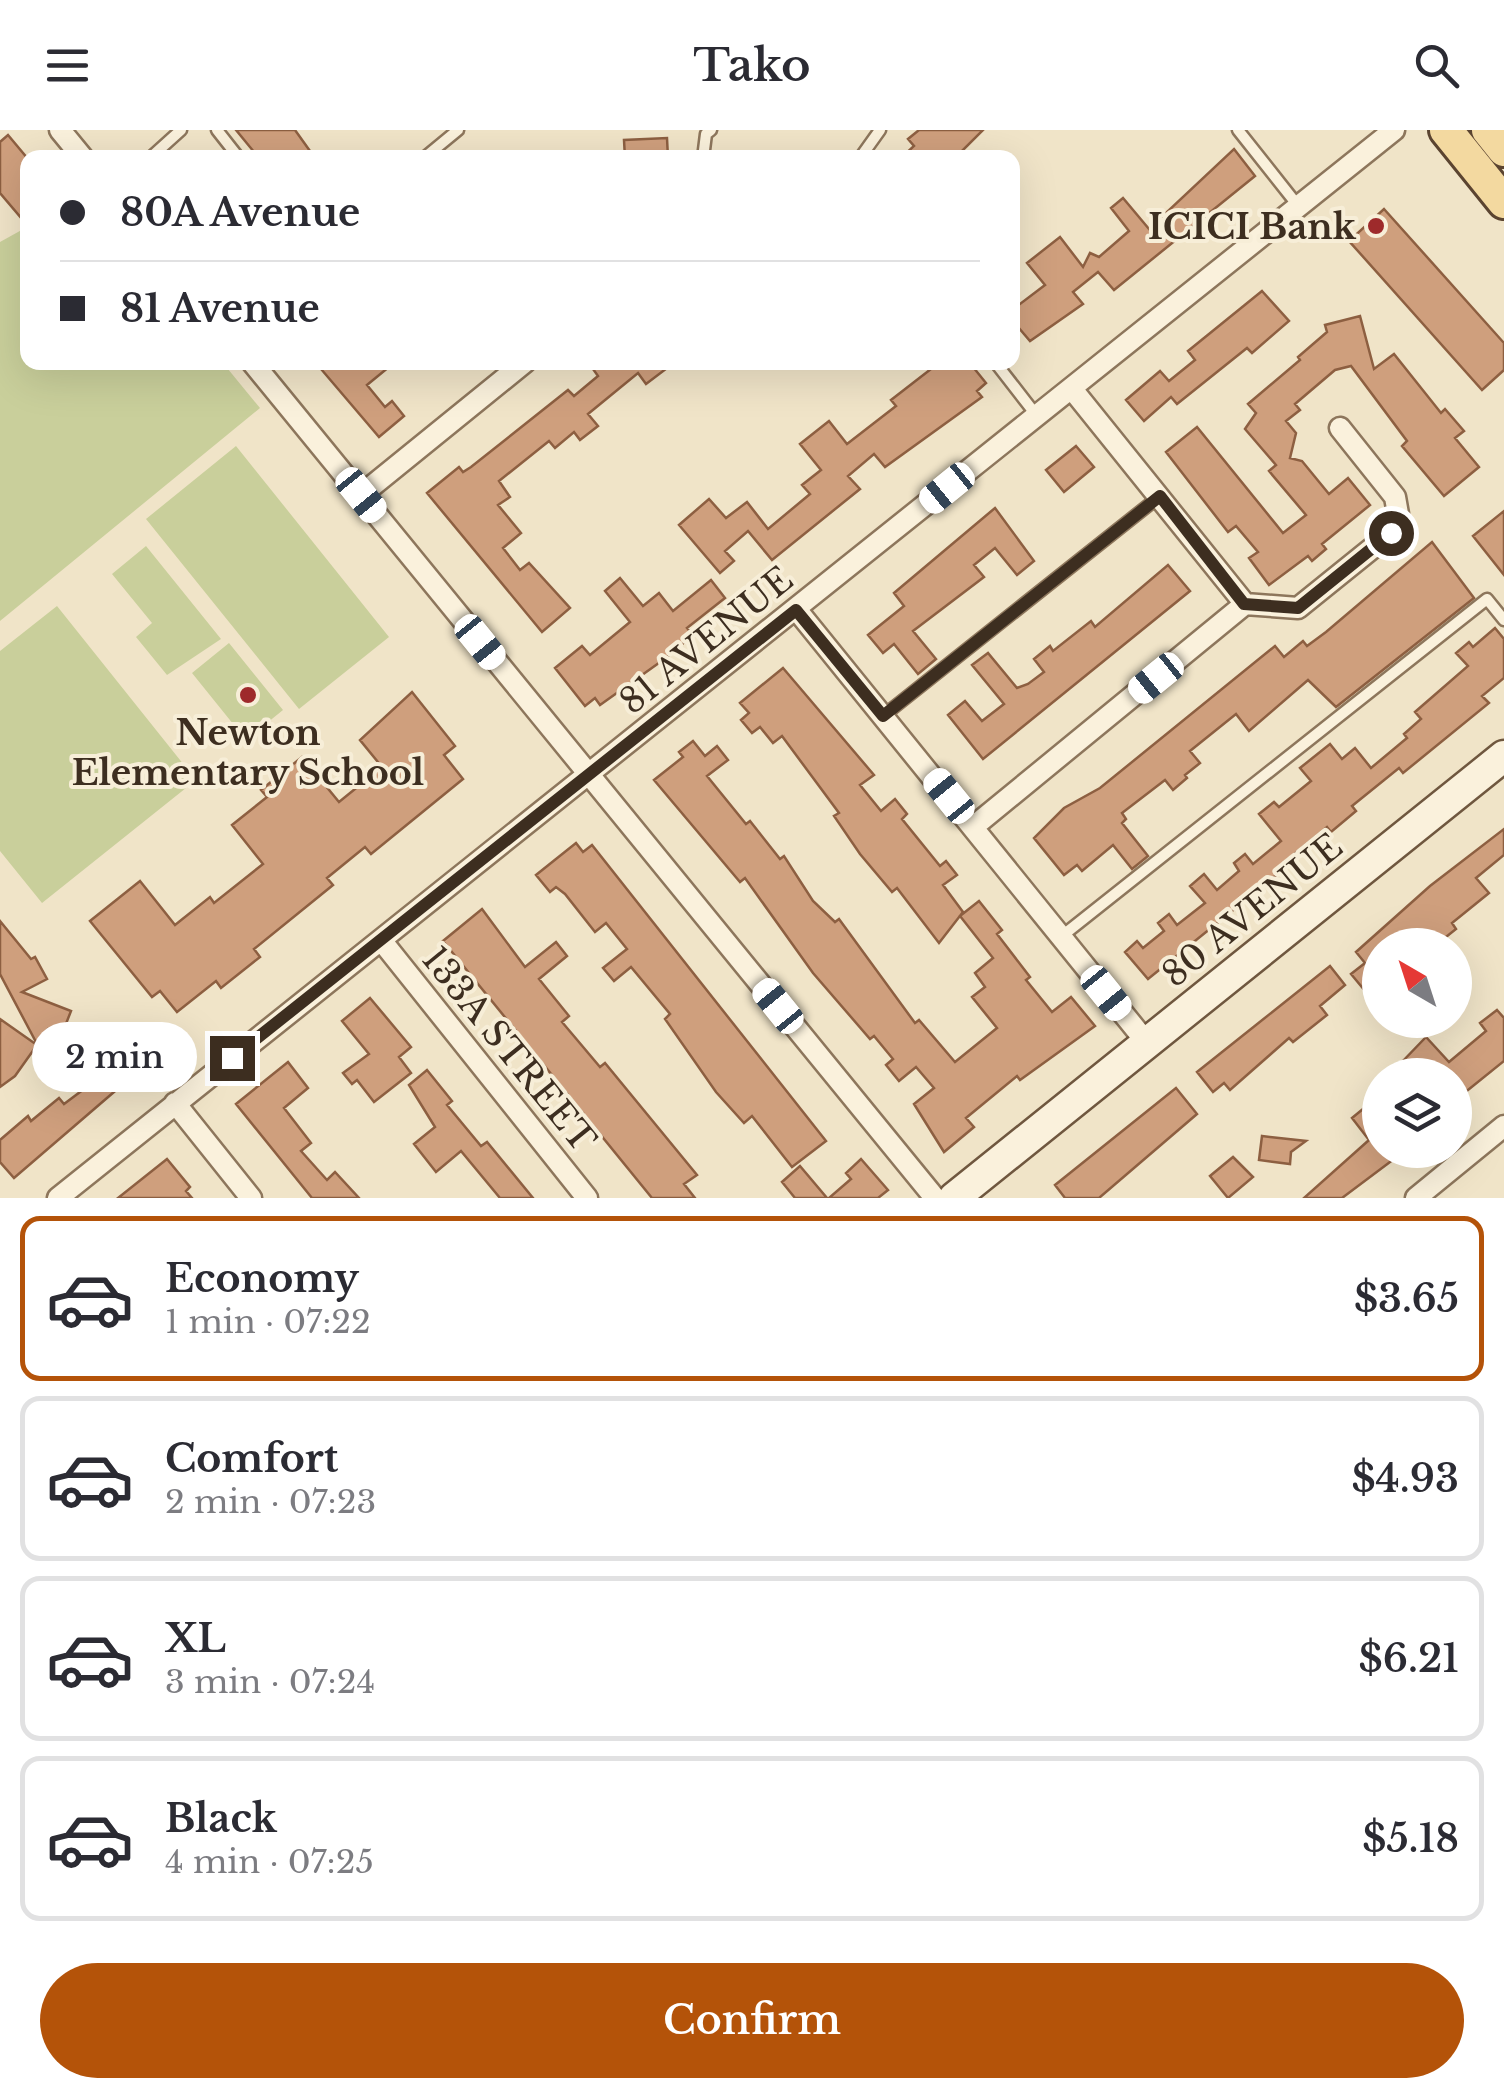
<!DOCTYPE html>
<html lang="en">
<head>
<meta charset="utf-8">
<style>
  :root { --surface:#fff; --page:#f2f2f3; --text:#2b2b33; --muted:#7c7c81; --line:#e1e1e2; --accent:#b45309 }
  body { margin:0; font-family:"Libre Baskerville",serif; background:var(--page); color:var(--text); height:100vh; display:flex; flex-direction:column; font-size:38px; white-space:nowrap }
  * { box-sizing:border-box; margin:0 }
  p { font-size:32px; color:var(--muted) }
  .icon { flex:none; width:55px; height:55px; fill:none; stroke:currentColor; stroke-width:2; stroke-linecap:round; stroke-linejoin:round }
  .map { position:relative; height:1068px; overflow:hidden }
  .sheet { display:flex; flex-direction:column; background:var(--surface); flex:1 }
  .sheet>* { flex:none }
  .hud { position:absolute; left:20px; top:20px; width:1000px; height:220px; border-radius:20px; box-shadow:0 10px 40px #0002; display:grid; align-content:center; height:220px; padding:0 40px; background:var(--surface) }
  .needle { width:65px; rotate:321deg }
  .tools { position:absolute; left:1362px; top:798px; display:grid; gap:20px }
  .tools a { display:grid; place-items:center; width:110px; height:110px; border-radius:50%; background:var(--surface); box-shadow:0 10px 40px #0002; font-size:50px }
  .end { position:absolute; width:45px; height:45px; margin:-22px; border:12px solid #3d2e20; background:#fff; box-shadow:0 0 0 5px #fff }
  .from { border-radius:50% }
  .bubble { position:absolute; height:70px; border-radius:35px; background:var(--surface); box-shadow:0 10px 40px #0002; font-size:32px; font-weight:600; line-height:70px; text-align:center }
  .car { position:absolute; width:30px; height:60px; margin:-30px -15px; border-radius:12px; box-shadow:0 0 8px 2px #0007; background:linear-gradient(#fff 24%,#345 0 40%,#fff 0 76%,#345 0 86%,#fff 0) }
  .hud b { display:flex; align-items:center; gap:35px; height:95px; font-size:38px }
  .hud b+b { border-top:2px solid var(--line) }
  .hud i { width:25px; height:25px; background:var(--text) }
  ul { padding:18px 0 0; list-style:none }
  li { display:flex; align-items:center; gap:30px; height:165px; margin:0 20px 15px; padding:0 20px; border:5px solid var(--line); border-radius:20px }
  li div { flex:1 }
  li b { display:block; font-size:38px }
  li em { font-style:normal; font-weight:600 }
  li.selected { border-color:var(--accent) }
  li>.icon { width:90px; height:90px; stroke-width:1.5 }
  .action { display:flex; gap:20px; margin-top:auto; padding:20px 40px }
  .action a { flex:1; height:115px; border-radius:60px; background:var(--accent); color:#fff; font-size:40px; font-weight:600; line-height:115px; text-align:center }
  header { display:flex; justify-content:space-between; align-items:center; height:130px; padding:0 40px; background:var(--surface); font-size:45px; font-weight:600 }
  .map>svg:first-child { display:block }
  .green { fill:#c9cf9b }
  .building { fill:#cf9f7d; stroke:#8d5f41; stroke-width:2.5 }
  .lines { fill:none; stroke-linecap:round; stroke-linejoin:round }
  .service-casing { stroke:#8d765c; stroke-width:15 }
  .minor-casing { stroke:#8d765c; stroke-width:25 }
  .secondary-casing { stroke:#6f573f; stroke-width:35 }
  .primary-casing { stroke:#5b4430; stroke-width:38 }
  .service { stroke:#faf1dc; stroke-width:10 }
  .minor { stroke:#faf1dc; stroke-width:20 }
  .secondary { stroke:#faf1dc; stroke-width:30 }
  .primary { stroke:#f3d9a0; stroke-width:32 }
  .route { stroke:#3d2e20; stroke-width:12 }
  .poi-dot { fill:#9e2a2b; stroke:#f7eed8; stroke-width:4 }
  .labels { text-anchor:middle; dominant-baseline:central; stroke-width:8; stroke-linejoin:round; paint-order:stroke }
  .poi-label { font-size:35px; font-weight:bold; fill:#3d2e20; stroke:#f7eed8; text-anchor:end }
  .street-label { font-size:35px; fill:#3d2e20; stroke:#f7eed8 }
</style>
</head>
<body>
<header><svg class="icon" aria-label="menu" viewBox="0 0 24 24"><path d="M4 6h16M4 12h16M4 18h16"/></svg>Tako<svg class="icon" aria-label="search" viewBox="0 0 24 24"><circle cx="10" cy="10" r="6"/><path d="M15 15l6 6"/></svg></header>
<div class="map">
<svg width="1504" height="1068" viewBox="0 0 1504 1068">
  <rect width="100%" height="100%" fill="#f0e4c8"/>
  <!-- green -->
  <path class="green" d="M 27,97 L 28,232 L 223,233 L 260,278 L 0,491 L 0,112 Z
    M 236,316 L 389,507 L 299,579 L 146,389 Z
    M 146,416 L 221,509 L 167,545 L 136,507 L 152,493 L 112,444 Z
    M 57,476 L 196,650 L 42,773 L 0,721 L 0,521 Z
    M 229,513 L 283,580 L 246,610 L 192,543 Z"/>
  <!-- building -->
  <path class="building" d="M 236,0 L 295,0 L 315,28 L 259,28 Z
    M 919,0 L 983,0 L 955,28 L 901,28 L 914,16 L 908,9 Z
    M 8,5 L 28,29 L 28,96 L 0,63 L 0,12 Z
    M 667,8 L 668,28 L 625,28 L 624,10 Z
    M 1234,19 L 1255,46 L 1114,160 L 1098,142 L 1073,162 L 1083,174 L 1030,211 L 1012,190 L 1012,180 L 1045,155 L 1027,133 L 1060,107 L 1083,137 L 1090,123 L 1099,127 L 1129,101 L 1111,78 L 1123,68 L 1149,99 Z
    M 1384,79 L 1504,213 L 1504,240 L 1482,260 L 1349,111 Z
    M 1262,161 L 1289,191 L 1252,223 L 1247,218 L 1177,274 L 1171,267 L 1144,291 L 1126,270 L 1160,241 L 1169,251 L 1195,230 L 1188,221 Z
    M 1360,186 L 1374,239 L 1394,224 L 1441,283 L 1445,279 L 1464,301 L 1455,308 L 1479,337 L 1444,366 L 1402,316 L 1407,311 L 1351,236 L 1335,240 L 1295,274 L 1300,280 L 1286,291 L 1296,303 L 1290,328 L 1302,331 L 1329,364 L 1348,348 L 1370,375 L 1322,414 L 1326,419 L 1312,431 L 1308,426 L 1269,455 L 1249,428 L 1258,422 L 1236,396 L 1228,402 L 1166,322 L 1197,297 L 1283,403 L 1306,385 L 1269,341 L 1276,335 L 1245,299 L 1256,283 L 1248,274 L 1300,230 L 1298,227 L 1327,202 L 1325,195 Z
    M 329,232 L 395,232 L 367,255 L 385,277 L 392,271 L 404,286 L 379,307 L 321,239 Z
    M 601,232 L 675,232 L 646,254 L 638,243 L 588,284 L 598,296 L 580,310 L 574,302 L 555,318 L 549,311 L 499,351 L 510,367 L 498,375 L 521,403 L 503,418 L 520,440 L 529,433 L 570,478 L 542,502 L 427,363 L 459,337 L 463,342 L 471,337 L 568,260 L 574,266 L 598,246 L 593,239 Z
    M 940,232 L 969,232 L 986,253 L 977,261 L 982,267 L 885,337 L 874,324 L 848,346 L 860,359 L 772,430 L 748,401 L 725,421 L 734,431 L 720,443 L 679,395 L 709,369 L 726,388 L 747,372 L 768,399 L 810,364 L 802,355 L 821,340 L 800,314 L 829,291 L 847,314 L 896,276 L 891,270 Z
    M 1076,316 L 1094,337 L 1064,362 L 1046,340 Z
    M 995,378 L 1034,431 L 1017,445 L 995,418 L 974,435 L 984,447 L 913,501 L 936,529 L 918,544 L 894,514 L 883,523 L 868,505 L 904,476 L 894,463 Z
    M 1504,381 L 1504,445 L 1473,406 Z
    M 1432,412 L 1474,468 L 1336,577 L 1308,550 L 1249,601 L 1236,584 L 1190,621 L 1200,633 L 1185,645 L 1187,648 L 1173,660 L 1165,650 L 1122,683 L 1126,689 L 1122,693 L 1148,726 L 1132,739 L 1113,715 L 1082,741 L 1077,735 L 1064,745 L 1034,708 L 1064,678 L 1100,658 L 1275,516 L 1284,527 L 1303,511 L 1307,516 L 1326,502 Z
    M 1168,435 L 1190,461 L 983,629 L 948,585 L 965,571 L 982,591 L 1004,574 L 972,535 L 988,523 L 1017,558 L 1028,554 L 1044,542 L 1034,529 L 1050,516 L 1053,521 L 1091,491 L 1095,497 Z
    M 620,448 L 643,476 L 659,463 L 673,481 L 711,450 L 725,468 L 687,498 L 693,505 L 663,530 L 600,575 L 595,568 L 585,576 L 555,538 L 582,516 L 590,525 L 630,492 L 605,461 Z
    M 1495,498 L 1504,509 L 1504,548 L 1482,566 L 1489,573 L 1403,643 L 1399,638 L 1352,676 L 1356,681 L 1331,702 L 1327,697 L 1282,734 L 1285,738 L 1148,849 L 1125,822 L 1137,811 L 1143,818 L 1164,801 L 1158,793 L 1169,784 L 1177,795 L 1205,773 L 1190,756 L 1204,744 L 1217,760 L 1239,741 L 1234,733 L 1245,724 L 1253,734 L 1281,711 L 1259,684 L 1274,672 L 1279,677 L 1311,651 L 1300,638 L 1330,614 L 1342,629 L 1355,618 L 1371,638 L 1407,608 L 1404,604 L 1421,589 L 1415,582 L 1468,536 L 1456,523 L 1469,512 L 1473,517 Z
    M 783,538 L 874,645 L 860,655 L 881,681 L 895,669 L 907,684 L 902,689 L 940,736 L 946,731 L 957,745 L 943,755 L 963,782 L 939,813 L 897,758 L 892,762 L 860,724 L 834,686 L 839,683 L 782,606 L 773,613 L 760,597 L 752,603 L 741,590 L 749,583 L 740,573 Z
    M 412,562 L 455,616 L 444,625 L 463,649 L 371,724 L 365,717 L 327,748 L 333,755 L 254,819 L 260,827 L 221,858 L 216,851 L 177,882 L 160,861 L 152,867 L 90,791 L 140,751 L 175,795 L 210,767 L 214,773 L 263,734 L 232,695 L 267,667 L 261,660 L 302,627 L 339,672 L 382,637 L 360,610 Z
    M 693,611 L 705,626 L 717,616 L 728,630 L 707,646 L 746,694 L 750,691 L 780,729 L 784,726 L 813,771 L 835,792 L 839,789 L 915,893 L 919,890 L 955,932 L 997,898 L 972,867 L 985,857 L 975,843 L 993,828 L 960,786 L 979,771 L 1002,800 L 997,804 L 1030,847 L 1026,850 L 1052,882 L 1071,867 L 1095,896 L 1020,950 L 1017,946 L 966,988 L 974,997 L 944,1022 L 914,974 L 934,958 L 916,937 L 899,951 L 886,935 L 893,929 L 874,906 L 870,909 L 813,843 L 745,748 L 740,752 L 654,650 L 683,627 L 679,622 Z
    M 1504,699 L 1504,725 L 1476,748 L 1489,763 L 1452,793 L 1456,799 L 1436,815 L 1380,815 L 1380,852 L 1366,862 L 1351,844 L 1365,833 L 1356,822 L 1430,756 Z
    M 576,713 L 583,722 L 592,715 L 826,1011 L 792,1037 L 752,986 L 744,993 L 716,962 L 665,889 L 670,884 L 631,837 L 614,851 L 603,838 L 627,819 L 606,793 L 595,802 L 565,764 L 556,757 L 550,762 L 536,745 Z
    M 482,779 L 525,837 L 556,812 L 567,826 L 539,849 L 569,886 L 562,892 L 600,937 L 605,933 L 697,1045 L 684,1054 L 695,1068 L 652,1068 L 443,811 Z
    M 0,791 L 31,829 L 35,827 L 47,849 L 22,862 L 71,881 L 62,904 L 48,899 L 37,914 L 0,844 Z
    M 1330,836 L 1345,855 L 1320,876 L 1327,885 L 1293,912 L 1289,908 L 1230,960 L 1224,953 L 1213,962 L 1197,942 Z
    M 370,868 L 411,917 L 399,927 L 411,943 L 374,972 L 357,950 L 352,954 L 343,943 L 369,924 L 342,891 Z
    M 1497,880 L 1504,888 L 1504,931 L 1463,964 L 1455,955 L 1455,945 L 1408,945 L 1400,934 L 1426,907 L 1449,932 L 1486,901 L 1480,893 Z
    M 0,889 L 37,915 L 15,946 L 0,957 Z
    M 110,913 L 136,943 L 14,1048 L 0,1032 L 0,1010 L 28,986 L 31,991 L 59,968 L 64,974 L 88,956 L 76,942 Z
    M 288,932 L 308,958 L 284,978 L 311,1013 L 301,1021 L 327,1050 L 335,1042 L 359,1068 L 312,1068 L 236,974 Z
    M 427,940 L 452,971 L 447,975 L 481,1016 L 487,1012 L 533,1068 L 500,1068 L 461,1021 L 436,1042 L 414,1014 L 435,997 L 409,955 Z
    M 1176,958 L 1197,984 L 1099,1068 L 1065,1068 L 1055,1055 Z
    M 1369,974 L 1380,987 L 1380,1020 L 1406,1020 L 1342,1068 L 1304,1068 L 1369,1010 L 1352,988 Z
    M 1262,1006 L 1306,1011 L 1291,1022 L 1290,1034 L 1259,1030 Z
    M 1233,1027 L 1253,1047 L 1228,1068 L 1210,1046 Z
    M 167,1029 L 190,1057 L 186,1061 L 192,1068 L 118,1068 Z
    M 861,1029 L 888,1060 L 878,1068 L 829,1068 L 851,1049 L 846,1043 Z
    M 800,1036 L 827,1068 L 795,1068 L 782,1052 Z"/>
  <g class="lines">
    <defs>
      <path id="service" d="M 217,0 L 239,28
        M 1238,0 L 1299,77
        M 150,28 L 181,0
        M 424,28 L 458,0
        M 703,28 L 706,4 L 711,0
        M 860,28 L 880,0
        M 995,232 L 1037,286
        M 883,586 L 1160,366
        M 1062,806 L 1487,469 L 1504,490"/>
      <path id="minor" d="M 60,0 L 83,28
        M 252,232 L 935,1068
        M 1072,259 L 1245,474
        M 361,365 L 525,232
        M 796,479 L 1147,913
        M 973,697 L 1245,474 L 1298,478 L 1391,403 L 1398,384 L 1395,367 L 1340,298
        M 381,810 L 587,1068
        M 175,973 L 251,1068
        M 58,1068 L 1394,0
        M 1416,1068 L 1504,996"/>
      <path id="secondary" d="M 954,1068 L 1504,626"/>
      <path id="primary" d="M 1446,0 L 1504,72
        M 1488,0 L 1504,20"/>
    </defs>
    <!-- service casing -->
    <use href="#service" class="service-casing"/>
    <!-- minor casing -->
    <use href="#minor" class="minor-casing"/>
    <!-- secondary casing -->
    <use href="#secondary" class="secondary-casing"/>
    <!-- primary casing -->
    <use href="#primary" class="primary-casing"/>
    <!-- service -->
    <use href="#service" class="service"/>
    <!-- minor -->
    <use href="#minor" class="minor"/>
    <!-- secondary -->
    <use href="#secondary" class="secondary"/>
    <!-- primary -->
    <use href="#primary" class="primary"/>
  </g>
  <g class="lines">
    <!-- route -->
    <path class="route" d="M 232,928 L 796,480 L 883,586 L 1160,366 L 1244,474 L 1298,478 L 1391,403"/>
  </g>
  <!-- markers -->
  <g class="poi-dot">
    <circle cx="1376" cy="96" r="10"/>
    <circle cx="248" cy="565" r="10"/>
  </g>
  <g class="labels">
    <!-- poi labels -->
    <g class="poi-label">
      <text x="1356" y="96">ICICI Bank</text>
      <text x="248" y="602" text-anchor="middle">Newton<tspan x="248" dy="40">Elementary School</tspan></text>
    </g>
    <!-- street labels -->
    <g class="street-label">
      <text transform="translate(706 510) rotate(-39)">81 AVENUE</text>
      <text transform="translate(1252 780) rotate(-39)">80 AVENUE</text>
      <text transform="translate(509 919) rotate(51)">133A STREET</text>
    </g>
  </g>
</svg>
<div class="tools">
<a><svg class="needle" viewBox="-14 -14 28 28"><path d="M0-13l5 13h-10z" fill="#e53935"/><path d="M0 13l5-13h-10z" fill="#7c7c81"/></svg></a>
<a><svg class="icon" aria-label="layers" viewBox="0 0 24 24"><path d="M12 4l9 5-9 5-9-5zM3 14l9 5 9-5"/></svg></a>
</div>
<i class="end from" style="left:1391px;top:403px"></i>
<i class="end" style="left:232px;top:928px"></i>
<div class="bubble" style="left:32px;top:892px;width:165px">2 min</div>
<i class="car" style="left:947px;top:358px;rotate:231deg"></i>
<i class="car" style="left:361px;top:365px;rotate:141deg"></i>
<i class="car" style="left:480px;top:512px;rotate:141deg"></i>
<i class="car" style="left:1156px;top:548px;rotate:231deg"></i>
<i class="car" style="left:949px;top:666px;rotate:321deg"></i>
<i class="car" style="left:1106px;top:863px;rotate:141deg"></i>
<i class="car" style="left:778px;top:876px;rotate:321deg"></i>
<div class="hud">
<b><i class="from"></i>80A Avenue</b>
<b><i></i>81 Avenue</b>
</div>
</div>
<section class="sheet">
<ul>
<li class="selected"><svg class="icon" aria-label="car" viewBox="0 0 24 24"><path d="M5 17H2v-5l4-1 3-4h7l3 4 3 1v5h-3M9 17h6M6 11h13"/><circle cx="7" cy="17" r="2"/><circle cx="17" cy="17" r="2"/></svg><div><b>Economy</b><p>1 min · 07:22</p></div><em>$3.65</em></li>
<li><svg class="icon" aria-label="car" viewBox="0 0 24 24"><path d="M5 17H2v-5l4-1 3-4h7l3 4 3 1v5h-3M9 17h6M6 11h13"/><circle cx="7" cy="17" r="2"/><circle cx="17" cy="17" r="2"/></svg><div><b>Comfort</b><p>2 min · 07:23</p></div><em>$4.93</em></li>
<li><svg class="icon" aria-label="car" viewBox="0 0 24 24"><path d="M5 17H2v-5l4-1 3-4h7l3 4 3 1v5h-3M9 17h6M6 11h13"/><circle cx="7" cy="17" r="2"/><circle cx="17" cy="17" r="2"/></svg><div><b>XL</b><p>3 min · 07:24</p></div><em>$6.21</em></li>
<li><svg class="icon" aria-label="car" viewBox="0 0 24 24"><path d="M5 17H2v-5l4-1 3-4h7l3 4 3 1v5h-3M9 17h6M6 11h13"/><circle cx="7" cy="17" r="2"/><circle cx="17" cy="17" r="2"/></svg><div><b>Black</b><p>4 min · 07:25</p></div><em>$5.18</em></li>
</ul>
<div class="action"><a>Confirm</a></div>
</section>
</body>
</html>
